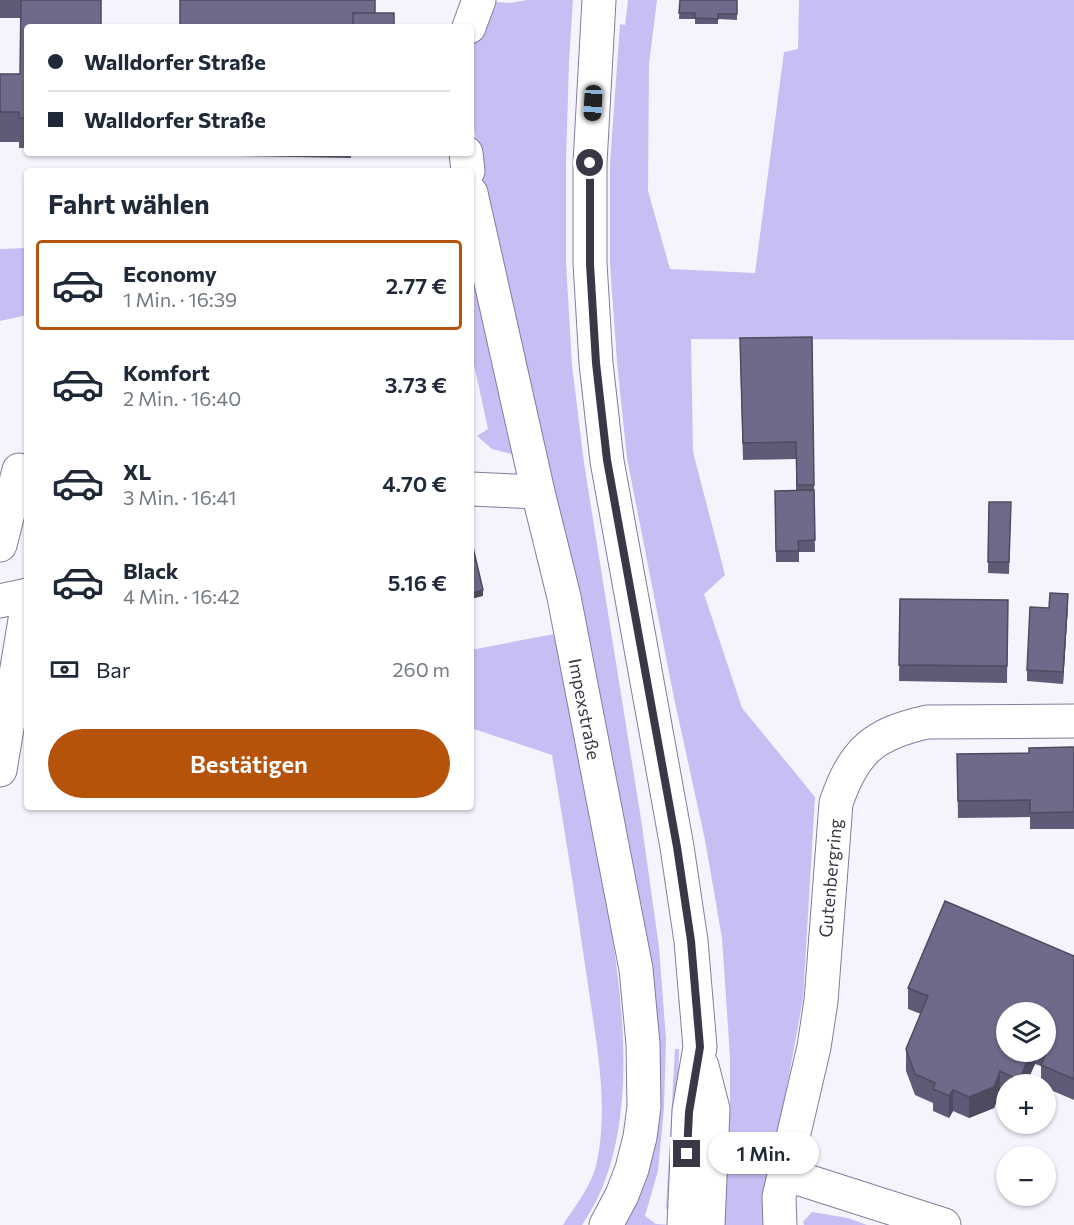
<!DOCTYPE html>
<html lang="de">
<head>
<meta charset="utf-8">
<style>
  :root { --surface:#fff; --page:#f6f6f7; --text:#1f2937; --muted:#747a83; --line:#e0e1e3; --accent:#b45309 }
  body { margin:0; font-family:Commissioner,sans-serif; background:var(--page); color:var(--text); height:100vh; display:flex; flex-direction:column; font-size:22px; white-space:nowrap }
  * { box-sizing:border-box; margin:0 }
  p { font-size:20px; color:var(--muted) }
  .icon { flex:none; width:33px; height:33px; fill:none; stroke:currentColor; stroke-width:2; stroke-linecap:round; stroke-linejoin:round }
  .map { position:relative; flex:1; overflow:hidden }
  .panel { position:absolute; left:24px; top:168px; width:450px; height:642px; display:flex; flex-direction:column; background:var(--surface); border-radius:6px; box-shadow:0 2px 4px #0004 }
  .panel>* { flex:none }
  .hud { position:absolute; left:24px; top:24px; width:450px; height:132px; border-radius:6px; box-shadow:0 2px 4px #0004; display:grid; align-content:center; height:132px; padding:0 24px; background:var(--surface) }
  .buttons { position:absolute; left:996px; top:1002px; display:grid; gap:12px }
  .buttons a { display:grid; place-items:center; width:60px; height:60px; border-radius:50%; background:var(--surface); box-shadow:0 2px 4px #0004; font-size:30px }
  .end { position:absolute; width:27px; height:27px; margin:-14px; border:8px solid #3a3846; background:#fff; box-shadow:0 0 0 3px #fff }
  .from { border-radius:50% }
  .bubble { position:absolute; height:42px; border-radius:21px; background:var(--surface); box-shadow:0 2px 4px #0004; font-size:20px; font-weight:600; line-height:42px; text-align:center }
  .car { position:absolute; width:18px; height:36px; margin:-18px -9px; border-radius:8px; box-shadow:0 0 4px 2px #0007; background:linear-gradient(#222 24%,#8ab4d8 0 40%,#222 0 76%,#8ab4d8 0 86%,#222 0) }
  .hud b { display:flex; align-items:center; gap:21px; height:57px; font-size:22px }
  .hud b+b { border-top:2px solid var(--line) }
  .hud i { width:15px; height:15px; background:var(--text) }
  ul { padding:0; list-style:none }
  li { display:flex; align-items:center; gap:18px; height:90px; margin:0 12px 9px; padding:0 12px; border:3px solid transparent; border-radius:6px }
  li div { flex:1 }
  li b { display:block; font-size:22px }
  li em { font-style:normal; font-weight:600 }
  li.current { border-color:var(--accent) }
  li>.icon { width:54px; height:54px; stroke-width:1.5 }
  h2 { padding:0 24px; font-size:27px; line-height:72px }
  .pay { display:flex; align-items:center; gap:15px; height:66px; padding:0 24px; font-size:22px }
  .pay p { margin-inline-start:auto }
  .button { display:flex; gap:12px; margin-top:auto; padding:12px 24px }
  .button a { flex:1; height:69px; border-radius:36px; background:var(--accent); color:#fff; font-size:24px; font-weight:600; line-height:69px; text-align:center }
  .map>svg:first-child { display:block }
  .green { fill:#c8bef3 }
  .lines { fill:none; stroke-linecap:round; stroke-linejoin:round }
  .minor-casing { stroke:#827c9c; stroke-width:35 }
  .minor { stroke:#fff; stroke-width:33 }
  .wall { fill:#605a76; fill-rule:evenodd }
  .shaded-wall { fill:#4e4a60 }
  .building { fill:#706989; stroke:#4e4a60; stroke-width:1.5 }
  .route { stroke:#3a3846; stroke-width:8 }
  .labels { text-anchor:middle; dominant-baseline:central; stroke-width:6; stroke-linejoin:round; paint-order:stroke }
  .street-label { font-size:18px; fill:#3a3846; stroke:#fff }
</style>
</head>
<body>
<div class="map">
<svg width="1074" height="1225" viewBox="0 0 1074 1225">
  <rect width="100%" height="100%" fill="#f5f4fc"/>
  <!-- green -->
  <path class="green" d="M 471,0 L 510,3 L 527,0 L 573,0 L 569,62 L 566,161 L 566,263 L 572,365 L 584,463 L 641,819 L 659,947 L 666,1039 L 664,1108 L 658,1171 L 645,1216 L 656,1224 L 673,1225 L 620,1225 L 653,1139 L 486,226 L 472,109 Z
    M 628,0 L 657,0 L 649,64 L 648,191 L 670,269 L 755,273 L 784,52 L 798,49 L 799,0 L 1074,0 L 1074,340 L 691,339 L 693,452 L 725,575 L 704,594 L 742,708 L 815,797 L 803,999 L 786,1092 L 764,1196 L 763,1225 L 723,1225 L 730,1109 L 730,1057 L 722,938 L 705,840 L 674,698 L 627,458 L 617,362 L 610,264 L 610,164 L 620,24 L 625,25 Z
    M 27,248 L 27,315 L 0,321 L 0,249 Z
    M 471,268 L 513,452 L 511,454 L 492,449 L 477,436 L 488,429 L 471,351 Z
    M 554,634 C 566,697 579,759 591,822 C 614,939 655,1121 582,1225 L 563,1225 C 575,1206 593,1184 597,1161 C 609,1105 596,1041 588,985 C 577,908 565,832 552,755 L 471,728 L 471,650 Z
    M 675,1049 L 679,1049 L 675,1212 L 666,1209 Z
    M 812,1212 L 848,1218 L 867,1225 L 804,1225 L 803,1222 Z"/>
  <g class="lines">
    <defs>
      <path id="minor" d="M 599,0 L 590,163 L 590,263 L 596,363 L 607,461 L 677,847 L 691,941 L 700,1047 L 689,1111 L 684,1225
        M 469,27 L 479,0
        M 466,153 L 468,171
        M 471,193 L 538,492 L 564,597 L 636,969 L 643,1044 L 644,1107 L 640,1137 L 632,1169 L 622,1195 L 606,1225
        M 471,489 L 538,492
        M 0,545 L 19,470
        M 0,601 L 27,595
        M 0,770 L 27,608
        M 702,1066 L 713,1109 L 708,1225
        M 785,1174 L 944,1225
        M 780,1225 L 779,1197 L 814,1047 L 821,1001 L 836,803 C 854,751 873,734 927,722 L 1074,721"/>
    </defs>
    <!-- minor casing -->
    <use href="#minor" class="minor-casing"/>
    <!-- minor -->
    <use href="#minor" class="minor"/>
  </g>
  <!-- wall -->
  <path class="wall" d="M 0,0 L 102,0 L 27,27 L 27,148 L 19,148 L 19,142 L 0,142 L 0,74 L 20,74 L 21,18 L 0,18 Z
    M 680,0 L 737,0 L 737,20 L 718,19 L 718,24 L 695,24 L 695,19 L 679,19 Z
    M 178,153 L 351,153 L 351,158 L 178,155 Z
    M 812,337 L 815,552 L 799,552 L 799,562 L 776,562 L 775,491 L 796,491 L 796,459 L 743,460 L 740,355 Z
    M 989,502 L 1011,502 L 1009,574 L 988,573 Z
    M 900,599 L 1008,600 L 1007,683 L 899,681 Z
    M 1068,605 L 1063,684 L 1027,681 L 1027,670 L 1049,608 Z
    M 1074,747 L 1074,829 L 1030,829 L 1030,817 L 958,818 L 957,754 L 1029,753 Z
    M 1074,956 L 1074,1100 L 1046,1088 L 1046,1084 L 1041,1084 L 1041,1066 L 1035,1064 L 1026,1084 L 1006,1084 L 1006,1096 L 1000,1093 L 994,1108 L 969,1118 L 953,1111 L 949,1118 L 933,1111 L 933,1103 L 915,1095 L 906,1071 L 906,1049 L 921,1014 L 908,1009 L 908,988 ZM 1046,1012 L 1046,1052 L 1006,1052 Z"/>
  <!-- shaded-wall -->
  <path class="shaded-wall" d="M 483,590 L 483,596 L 471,599 L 471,593 Z
    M 1068,594 L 1068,605 L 1063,684 L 1063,672 Z
    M 1031,1052 L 1035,1052 L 1035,1064 L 1026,1084 L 1019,1084 L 1019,1080 Z
    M 1000,1071 L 1000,1093 L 994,1108 L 969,1118 L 969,1097 Z
    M 953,1090 L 953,1111 L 949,1118 L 949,1096 Z"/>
  <!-- building -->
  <path class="building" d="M 21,0 L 101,0 L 101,27 L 27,27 L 27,118 L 19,118 L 19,112 L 0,112 L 0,74 L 20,74 Z
    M 180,0 L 375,0 L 375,13 L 353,13 L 353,27 L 180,27 Z
    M 680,0 L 737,0 L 737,14 L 718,14 L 718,19 L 695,18 L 695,13 L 679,13 Z
    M 353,13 L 394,13 L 394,27 L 353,27 Z
    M 812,337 L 814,485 L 797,485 L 796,442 L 743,443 L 740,338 Z
    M 814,490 L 815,540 L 798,541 L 799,551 L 776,551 L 775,491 Z
    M 989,502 L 1011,502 L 1009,562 L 988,562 Z
    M 471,539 L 483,590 L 471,593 Z
    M 1050,593 L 1068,594 L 1063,672 L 1027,670 L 1030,607 L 1049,608 Z
    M 900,599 L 1008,600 L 1007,666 L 899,665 Z
    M 1074,747 L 1074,812 L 1030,813 L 1030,800 L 958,801 L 957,754 L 1029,753 L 1029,748 Z
    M 945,901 L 1074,956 L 1074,1079 L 1041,1065 L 1048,1048 L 1046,1046 L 1046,1012 L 1006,1012 L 1006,1052 L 1031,1052 L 1019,1080 L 1000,1071 L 994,1087 L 969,1097 L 953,1090 L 949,1096 L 933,1089 L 935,1083 L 915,1074 L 906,1049 L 928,996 L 908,988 Z"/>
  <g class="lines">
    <!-- route -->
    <path class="route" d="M 590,163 L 590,264 L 596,363 L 607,460 L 677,847 L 691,941 L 700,1047 L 689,1112 L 687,1154"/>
  </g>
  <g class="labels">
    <!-- street labels -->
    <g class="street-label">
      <text transform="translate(585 709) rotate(79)">Impexstraße</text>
      <text transform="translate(830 878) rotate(-85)">Gutenbergring</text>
    </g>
  </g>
</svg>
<div class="buttons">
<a><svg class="icon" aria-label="layers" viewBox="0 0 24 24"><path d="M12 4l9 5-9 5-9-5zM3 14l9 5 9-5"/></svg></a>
<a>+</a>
<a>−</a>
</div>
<i class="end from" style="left:590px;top:163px"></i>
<i class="end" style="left:687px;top:1154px"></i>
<div class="bubble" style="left:708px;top:1132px;width:111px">1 Min.</div>
<i class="car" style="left:593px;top:103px;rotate:183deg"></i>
<div class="hud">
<b><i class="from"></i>Walldorfer Straße</b>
<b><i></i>Walldorfer Straße</b>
</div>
<section class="panel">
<h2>Fahrt wählen</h2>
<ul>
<li class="current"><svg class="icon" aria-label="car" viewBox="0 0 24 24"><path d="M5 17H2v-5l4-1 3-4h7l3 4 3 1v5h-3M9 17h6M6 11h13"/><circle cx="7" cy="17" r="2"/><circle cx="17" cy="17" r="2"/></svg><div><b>Economy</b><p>1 Min. · 16:39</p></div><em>2.77 €</em></li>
<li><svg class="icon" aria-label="car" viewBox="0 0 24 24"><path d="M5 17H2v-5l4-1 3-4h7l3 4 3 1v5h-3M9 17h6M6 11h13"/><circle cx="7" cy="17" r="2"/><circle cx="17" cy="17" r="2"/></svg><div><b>Komfort</b><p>2 Min. · 16:40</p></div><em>3.73 €</em></li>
<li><svg class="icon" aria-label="car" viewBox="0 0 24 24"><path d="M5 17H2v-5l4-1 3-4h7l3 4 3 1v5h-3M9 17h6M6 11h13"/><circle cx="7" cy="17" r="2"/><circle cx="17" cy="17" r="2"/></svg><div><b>XL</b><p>3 Min. · 16:41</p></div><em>4.70 €</em></li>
<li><svg class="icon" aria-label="car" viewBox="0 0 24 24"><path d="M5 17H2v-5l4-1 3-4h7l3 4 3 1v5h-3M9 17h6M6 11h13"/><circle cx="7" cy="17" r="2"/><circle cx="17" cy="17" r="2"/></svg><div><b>Black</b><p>4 Min. · 16:42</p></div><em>5.16 €</em></li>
</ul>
<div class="pay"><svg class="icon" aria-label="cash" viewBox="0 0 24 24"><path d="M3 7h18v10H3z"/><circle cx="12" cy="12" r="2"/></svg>Bar<p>260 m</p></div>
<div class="button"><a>Bestätigen</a></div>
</section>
</div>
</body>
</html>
